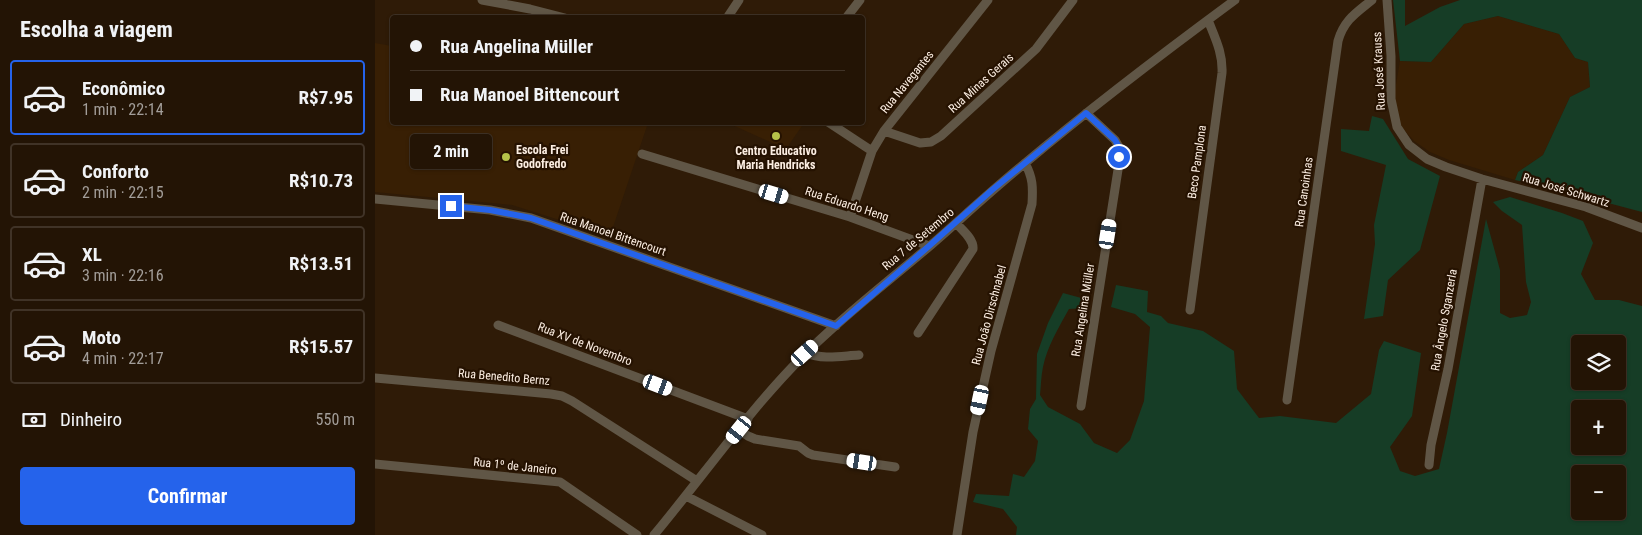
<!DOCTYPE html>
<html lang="pt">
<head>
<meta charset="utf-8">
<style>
  :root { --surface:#231405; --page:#2f2113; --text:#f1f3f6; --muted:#a39e9a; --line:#403327; --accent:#2563eb }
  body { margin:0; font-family:"Roboto Condensed",sans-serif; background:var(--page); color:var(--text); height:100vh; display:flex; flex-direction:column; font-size:19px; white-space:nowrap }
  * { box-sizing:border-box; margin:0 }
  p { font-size:16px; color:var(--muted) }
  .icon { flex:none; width:28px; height:28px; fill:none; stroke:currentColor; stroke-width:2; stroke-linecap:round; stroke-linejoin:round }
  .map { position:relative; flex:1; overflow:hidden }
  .drawer { display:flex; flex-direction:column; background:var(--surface); width:375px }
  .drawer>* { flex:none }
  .guide { position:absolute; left:15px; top:15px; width:475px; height:110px; border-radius:5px; box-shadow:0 1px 4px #0004,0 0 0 1px var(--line); display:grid; align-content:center; height:110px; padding:0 20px; background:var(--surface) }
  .controls { position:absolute; left:1196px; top:335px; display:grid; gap:10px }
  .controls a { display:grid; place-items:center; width:55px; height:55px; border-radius:5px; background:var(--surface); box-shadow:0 1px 4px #0004,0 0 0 1px var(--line); font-size:25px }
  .end { position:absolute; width:22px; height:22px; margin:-11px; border:6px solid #2563eb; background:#fff; box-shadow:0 0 0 2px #fff }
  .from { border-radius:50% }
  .bubble { position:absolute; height:35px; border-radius:5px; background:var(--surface); box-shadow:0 1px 4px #0004,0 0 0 1px var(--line); font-size:16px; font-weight:700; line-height:35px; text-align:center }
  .car { position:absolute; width:15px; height:30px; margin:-15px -8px; border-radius:6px; box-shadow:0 0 4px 1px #0007; background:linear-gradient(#fff 24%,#345 0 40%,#fff 0 76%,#345 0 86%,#fff 0) }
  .guide b { display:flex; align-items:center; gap:18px; height:48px; font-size:19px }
  .guide b+b { border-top:1px solid var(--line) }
  .guide i { width:12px; height:12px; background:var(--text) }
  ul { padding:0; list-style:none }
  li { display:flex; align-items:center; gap:15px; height:75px; margin:0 10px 8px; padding:0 10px; border:2px solid var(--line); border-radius:5px }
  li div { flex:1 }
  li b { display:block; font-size:19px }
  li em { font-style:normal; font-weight:700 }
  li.on { border-color:var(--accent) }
  li>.icon { width:45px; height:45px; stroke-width:1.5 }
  h2 { padding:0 20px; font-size:22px; line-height:60px }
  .pay { display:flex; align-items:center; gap:12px; height:55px; padding:0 20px; font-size:19px }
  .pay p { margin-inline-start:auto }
  .action { display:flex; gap:10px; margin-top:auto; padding:10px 20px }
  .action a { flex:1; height:58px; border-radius:5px; background:var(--accent); color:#fff; font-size:20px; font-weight:700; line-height:58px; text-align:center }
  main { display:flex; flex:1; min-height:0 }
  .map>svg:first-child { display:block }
  .built { fill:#381f04 }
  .green { fill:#163d26; fill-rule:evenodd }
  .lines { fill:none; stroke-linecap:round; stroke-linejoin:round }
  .minor { stroke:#605646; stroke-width:9 }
  .route { stroke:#2563eb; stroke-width:6 }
  .poi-dot { fill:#b5c249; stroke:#251201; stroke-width:2 }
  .labels { text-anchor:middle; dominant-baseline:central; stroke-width:4.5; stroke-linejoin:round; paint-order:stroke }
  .street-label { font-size:12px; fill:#fceee2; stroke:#251201 }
  .poi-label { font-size:12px; font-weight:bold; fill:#fceee2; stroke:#251201; text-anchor:start }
</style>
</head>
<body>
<main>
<section class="drawer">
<h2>Escolha a viagem</h2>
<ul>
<li class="on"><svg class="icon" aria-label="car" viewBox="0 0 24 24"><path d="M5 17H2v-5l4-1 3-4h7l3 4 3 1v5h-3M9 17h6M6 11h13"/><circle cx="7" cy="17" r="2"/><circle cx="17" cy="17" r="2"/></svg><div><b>Econômico</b><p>1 min · 22:14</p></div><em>R$7.95</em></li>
<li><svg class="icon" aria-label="car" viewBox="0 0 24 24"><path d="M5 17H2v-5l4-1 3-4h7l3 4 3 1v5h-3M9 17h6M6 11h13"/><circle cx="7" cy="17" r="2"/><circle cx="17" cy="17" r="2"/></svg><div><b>Conforto</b><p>2 min · 22:15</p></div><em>R$10.73</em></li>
<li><svg class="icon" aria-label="car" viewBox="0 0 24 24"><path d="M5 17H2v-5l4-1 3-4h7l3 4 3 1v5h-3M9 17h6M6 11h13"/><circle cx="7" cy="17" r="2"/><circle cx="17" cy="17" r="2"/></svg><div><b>XL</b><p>3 min · 22:16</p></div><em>R$13.51</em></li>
<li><svg class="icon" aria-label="car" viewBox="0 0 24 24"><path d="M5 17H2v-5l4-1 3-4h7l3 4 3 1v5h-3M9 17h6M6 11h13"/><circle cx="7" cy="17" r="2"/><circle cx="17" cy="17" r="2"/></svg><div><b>Moto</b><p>4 min · 22:17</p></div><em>R$15.57</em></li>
</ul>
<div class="pay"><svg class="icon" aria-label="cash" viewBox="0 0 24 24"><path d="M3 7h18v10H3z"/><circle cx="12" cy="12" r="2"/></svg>Dinheiro<p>550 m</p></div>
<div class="action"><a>Confirmar</a></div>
</section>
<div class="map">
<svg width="1267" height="535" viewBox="0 0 1267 535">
  <rect width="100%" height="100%" fill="#2f1b07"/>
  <!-- built -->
  <path class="built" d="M 1123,16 L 1184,34 L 1200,58 L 1213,62 L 1215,87 L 1195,97 L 1168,155 L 1143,172 L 1140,180 L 1074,160 L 1055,152 L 1039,141 L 1023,123 L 1019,96 L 1025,61 L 1056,62 L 1089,24 Z
    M 0,43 L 17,46 L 18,122 L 273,123 L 235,236 L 137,205 L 0,192 Z
    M 353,123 L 429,123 L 411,149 Z"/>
  <!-- green -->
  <path class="green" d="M 1018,0 L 1030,0 L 1030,26 L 1065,7 L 1085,0 L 1267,0 L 1267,212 L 1188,191 L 1140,180 L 1143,172 L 1168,155 L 1195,97 L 1215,87 L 1213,62 L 1200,58 L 1184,34 L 1123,16 L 1089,24 L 1056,62 L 1025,61 Z
    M 997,116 L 1008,119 L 1033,159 L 1065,176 L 1045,250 L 1013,280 L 1008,316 L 989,319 L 1000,244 L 999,225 L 1011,165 L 966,151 L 966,129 L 994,131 Z
    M 1135,197 L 1187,213 L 1208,221 L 1218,243 L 1206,274 L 1220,300 L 1244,300 L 1267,306 L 1267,535 L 641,535 L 642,527 L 628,509 L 598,502 L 601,494 L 634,496 L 638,474 L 649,477 L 660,461 L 663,441 L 653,429 L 655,409 L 661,399 L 662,354 L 673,323 L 688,293 L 710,299 L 709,308 L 694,309 C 684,327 672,347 668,367 C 666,376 666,386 665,395 L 673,407 L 705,424 L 719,443 L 742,453 L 755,440 L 769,401 L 775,327 L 760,314 L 736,307 L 741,285 L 773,291 L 772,312 L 786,316 L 793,323 L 828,331 L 859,351 L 862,389 L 884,418 L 905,416 L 961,423 L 996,394 L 1004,350 L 1009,341 L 1046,353 L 1037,416 L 1015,447 L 1025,471 L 1040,476 L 1064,469 L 1072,433 L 1111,219 L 1125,270 L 1125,313 L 1135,318 L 1152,315 L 1156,302 L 1151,282 L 1147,225 L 1127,211 L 1118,202 ZM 1205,344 L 1242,344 L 1242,381 L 1205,381 ZM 1205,409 L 1242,409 L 1242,446 L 1205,446 ZM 1205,474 L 1242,474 L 1242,511 L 1205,511 Z"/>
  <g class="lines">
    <!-- minor -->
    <path class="minor" d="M 107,0 L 155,9 L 190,18
      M 1012,0 L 1016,56 L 1016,99 L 1022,127 L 1034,145 L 1052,159 L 1071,167 L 1107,179 L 1211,207 L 1267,228
      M 352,18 L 364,0
      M 471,18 L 485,0
      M 453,122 L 497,151
      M 509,131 L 545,143 L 556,142 L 566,136 L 661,49 L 698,0
      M 267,154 L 475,217 L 554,246
      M 0,199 L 115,210 L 156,218 L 461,326
      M 475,217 L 497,151 L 509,131 L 613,0
      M 815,310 L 847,73 C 848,53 840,38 833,20
      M 123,325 L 373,419
      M 543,333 L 598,249 C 599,239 587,230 581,223
      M 431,353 C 448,360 466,356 484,355
      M 0,378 L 176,394 L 187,396 L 197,401 L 322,481
      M 912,400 L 963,41 C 969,20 981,13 997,0
      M 706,406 L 745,157 L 744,147 L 740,140 L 711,113
      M 364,430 L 373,436 L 380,439 L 424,446 L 433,453 L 438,455 L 520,467
      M 0,464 L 185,482 L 262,535
      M 1054,465 L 1056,445 L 1073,369 L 1107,179
      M 311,496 L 387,535
      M 279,535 C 329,475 374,410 429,355 C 469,315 514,281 556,245 C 587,218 617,190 649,164 C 717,107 788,53 860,0
      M 582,535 L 598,432 L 616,351 L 657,204 C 658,187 658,178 650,163"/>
  </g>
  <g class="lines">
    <!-- route -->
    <path class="route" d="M 76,206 L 115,210 L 156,218 L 461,326 L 554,246 L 617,190 L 711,113 L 740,140 L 744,147 L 744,157"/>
  </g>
  <!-- markers -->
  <g class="poi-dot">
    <circle cx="401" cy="136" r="5"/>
    <circle cx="131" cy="157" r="5"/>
  </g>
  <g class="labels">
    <!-- street labels -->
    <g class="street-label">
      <text transform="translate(1004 71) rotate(-93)">Rua José Krauss</text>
      <text transform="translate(532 82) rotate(-51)">Rua Navegantes</text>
      <text transform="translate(606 83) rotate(-42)">Rua Minas Gerais</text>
      <text transform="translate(822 162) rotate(-82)">Beco Pamplona</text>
      <text transform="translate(1191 190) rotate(17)">Rua José Schwartz</text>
      <text transform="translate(929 192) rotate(-82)">Rua Canoinhas</text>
      <text transform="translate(472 204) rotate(18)">Rua Eduardo Heng</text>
      <text transform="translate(238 234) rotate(19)">Rua Manoel Bittencourt</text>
      <text transform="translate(543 239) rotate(-40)">Rua 7 de Setembro</text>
      <text transform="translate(708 310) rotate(-81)">Rua Angelina Müller</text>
      <text transform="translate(614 315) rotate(-75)">Rua João Dirschnabel</text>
      <text transform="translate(1069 320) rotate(-80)">Rua Ângelo Sganzerla</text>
      <text transform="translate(210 344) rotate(21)">Rua XV de Novembro</text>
      <text transform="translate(129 377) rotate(5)">Rua Benedito Bernz</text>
      <text transform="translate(140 466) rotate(6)">Rua 1º de Janeiro</text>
    </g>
    <!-- poi labels -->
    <g class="poi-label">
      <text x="141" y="150">Escola Frei<tspan x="141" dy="14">Godofredo</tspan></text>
      <text x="401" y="151" text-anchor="middle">Centro Educativo<tspan x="401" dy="14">Maria Hendricks</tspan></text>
    </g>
  </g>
</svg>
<div class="controls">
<a><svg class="icon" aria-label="layers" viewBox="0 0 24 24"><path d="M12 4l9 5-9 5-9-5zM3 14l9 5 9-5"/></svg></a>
<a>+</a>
<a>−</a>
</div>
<i class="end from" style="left:744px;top:157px"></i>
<i class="end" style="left:76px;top:206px"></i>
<div class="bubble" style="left:35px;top:134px;width:82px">2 min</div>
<i class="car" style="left:399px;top:194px;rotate:107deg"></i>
<i class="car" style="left:733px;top:234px;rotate:9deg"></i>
<i class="car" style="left:430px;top:353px;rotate:48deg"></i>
<i class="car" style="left:283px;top:385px;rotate:111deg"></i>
<i class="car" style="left:605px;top:400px;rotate:192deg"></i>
<i class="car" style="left:364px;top:430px;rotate:219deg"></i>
<i class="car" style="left:487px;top:462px;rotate:279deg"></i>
<div class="guide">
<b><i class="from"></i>Rua Angelina Müller</b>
<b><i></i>Rua Manoel Bittencourt</b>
</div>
</div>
</main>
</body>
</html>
